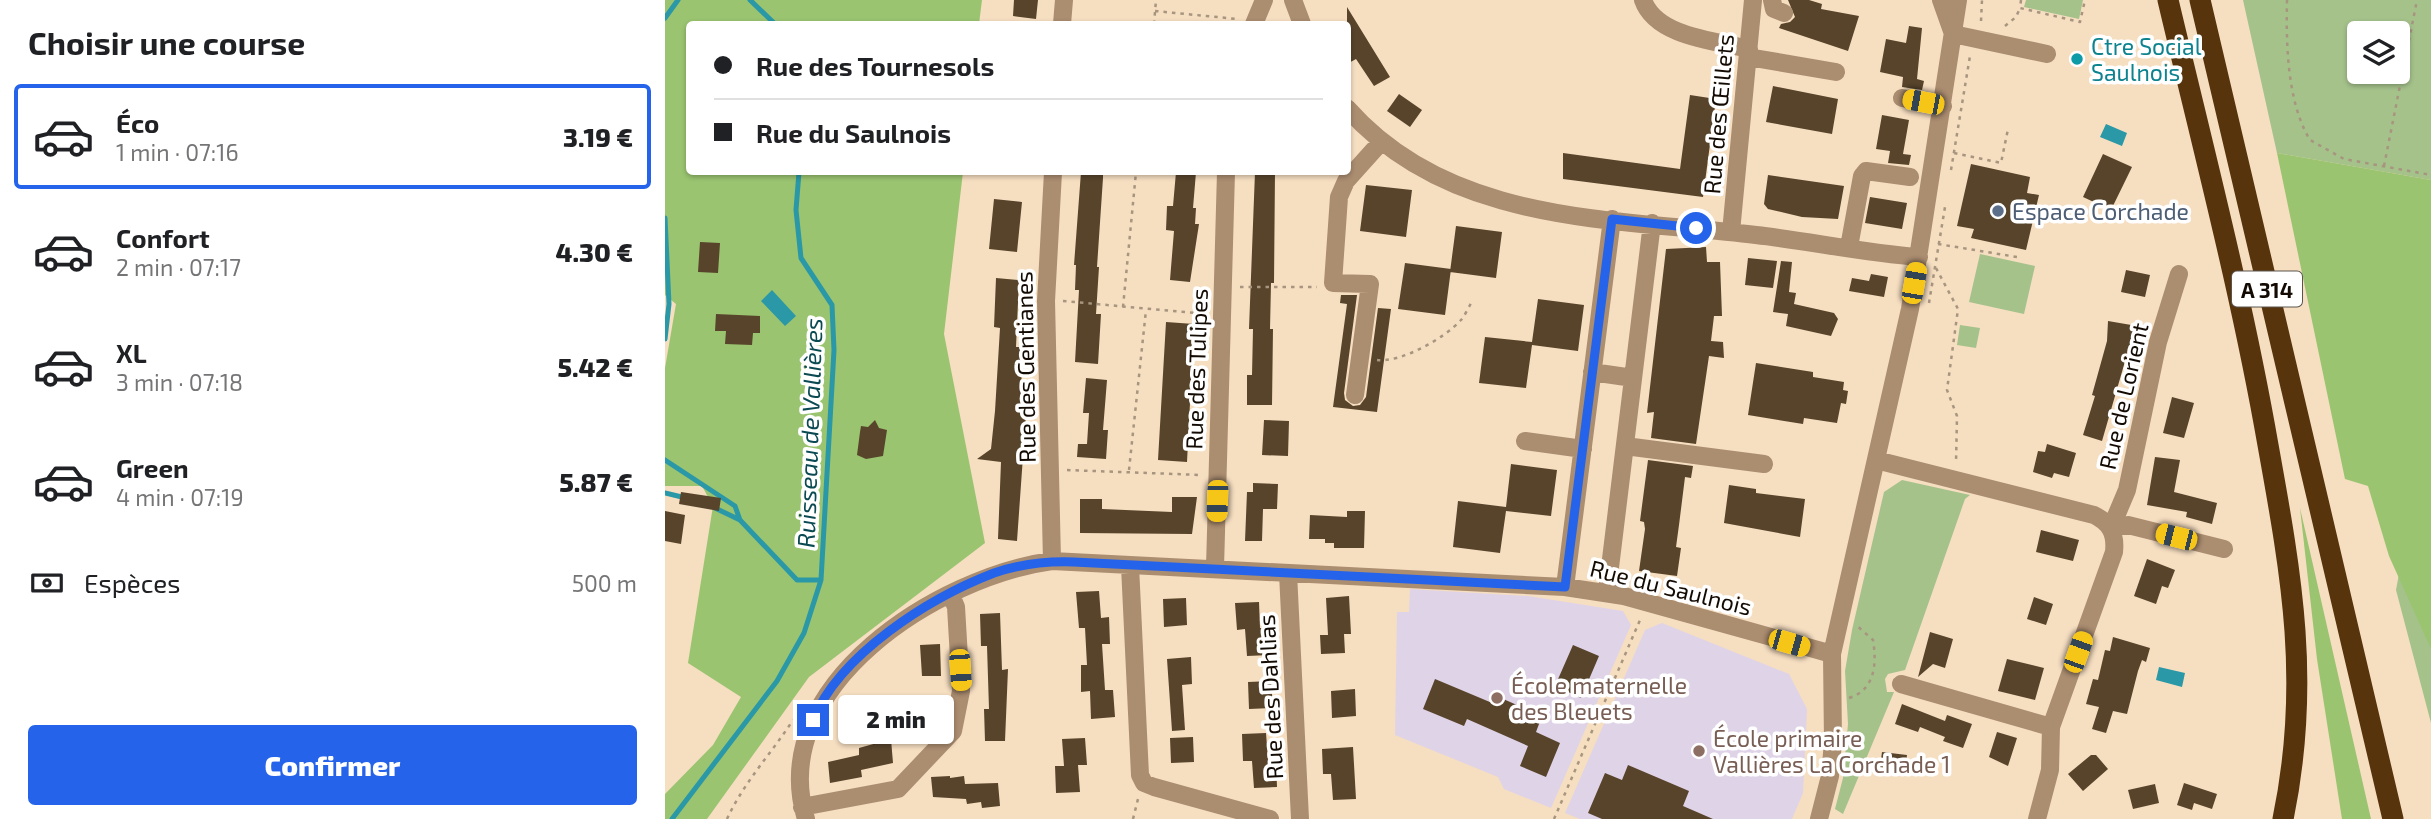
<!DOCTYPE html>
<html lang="fr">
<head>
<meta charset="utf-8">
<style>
  :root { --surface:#fff; --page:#f6f6f6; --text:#202124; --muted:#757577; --line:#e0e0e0; --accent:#2563eb }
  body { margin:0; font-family:"Exo 2",sans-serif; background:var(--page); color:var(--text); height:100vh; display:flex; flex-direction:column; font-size:26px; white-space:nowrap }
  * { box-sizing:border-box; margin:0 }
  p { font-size:23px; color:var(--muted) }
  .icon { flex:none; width:38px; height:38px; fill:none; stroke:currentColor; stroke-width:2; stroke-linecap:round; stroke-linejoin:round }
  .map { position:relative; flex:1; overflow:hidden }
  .details { display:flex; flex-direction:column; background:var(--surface); width:665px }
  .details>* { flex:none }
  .top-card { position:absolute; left:21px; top:21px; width:665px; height:154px; border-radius:7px; box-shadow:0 2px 5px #0004; display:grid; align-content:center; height:154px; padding:0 28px; background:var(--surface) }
  .controls { position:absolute; left:1682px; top:21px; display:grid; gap:14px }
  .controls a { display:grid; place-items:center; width:63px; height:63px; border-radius:7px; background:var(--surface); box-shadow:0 2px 5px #0004; font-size:35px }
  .end { position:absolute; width:32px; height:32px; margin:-16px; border:9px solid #2563eb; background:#fff; box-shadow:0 0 0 4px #fff }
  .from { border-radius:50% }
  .bubble { position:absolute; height:49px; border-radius:7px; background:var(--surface); box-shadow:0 2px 5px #0004; font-size:23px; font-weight:800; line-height:49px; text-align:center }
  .car { position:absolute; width:21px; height:42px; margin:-21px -10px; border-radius:9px; box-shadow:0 0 5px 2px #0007; background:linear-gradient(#f5c518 24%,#345 0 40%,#f5c518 0 76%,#345 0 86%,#f5c518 0) }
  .top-card b { display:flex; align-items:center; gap:24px; height:66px; font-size:26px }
  .top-card b+b { border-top:2px solid var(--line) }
  .top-card i { width:18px; height:18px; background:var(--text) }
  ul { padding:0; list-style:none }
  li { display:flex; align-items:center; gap:21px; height:105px; margin:0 14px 10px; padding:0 14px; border:4px solid transparent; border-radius:7px }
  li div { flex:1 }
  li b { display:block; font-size:26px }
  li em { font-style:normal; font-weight:800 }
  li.on { border-color:var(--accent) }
  li>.icon { width:63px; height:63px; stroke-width:1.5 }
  h2 { padding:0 28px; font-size:32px; line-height:84px }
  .pay { display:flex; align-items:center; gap:18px; height:77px; padding:0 28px; font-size:26px }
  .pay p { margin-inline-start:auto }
  .button { display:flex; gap:14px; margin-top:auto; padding:14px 28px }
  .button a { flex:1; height:80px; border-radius:7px; background:var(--accent); color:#fff; font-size:28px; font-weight:800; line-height:80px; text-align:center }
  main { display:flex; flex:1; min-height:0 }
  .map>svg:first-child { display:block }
  .education { fill:#dfd3e7 }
  .green { fill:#a5c28b; fill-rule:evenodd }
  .forest { fill:#9ac470 }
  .water { fill:#2a98a6 }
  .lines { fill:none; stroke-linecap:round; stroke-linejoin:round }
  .stream { stroke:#2a98a6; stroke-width:5 }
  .building { fill:#58442b }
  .path { stroke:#a7957f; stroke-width:2.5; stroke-dasharray:3.5 5; stroke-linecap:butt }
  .minor { stroke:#ab8d70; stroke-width:18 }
  .highway { stroke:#57340b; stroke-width:21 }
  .route { stroke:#2563eb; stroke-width:9 }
  .culture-dot { fill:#0f9aa8; stroke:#fff; stroke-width:2.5 }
  .service-dot { fill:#5c6f8a; stroke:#fff; stroke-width:2.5 }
  .education-dot { fill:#8d6e63; stroke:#fff; stroke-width:2.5 }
  .labels { text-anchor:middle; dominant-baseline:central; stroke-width:7; stroke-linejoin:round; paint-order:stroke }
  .shield { fill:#fff; stroke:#5a544f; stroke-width:2 }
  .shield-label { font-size:21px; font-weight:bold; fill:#130b03 }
  .culture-label { font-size:23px; fill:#0d838f; stroke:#fff; text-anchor:start }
  .street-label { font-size:23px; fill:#130b03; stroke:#fff }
  .service-label { font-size:23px; fill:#4e5e75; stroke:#fff; text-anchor:start }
  .education-label { font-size:23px; fill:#785e54; stroke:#fff; text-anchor:start }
  .water-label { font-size:24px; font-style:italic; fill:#0b4a52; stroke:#fff }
</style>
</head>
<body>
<main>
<section class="details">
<h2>Choisir une course</h2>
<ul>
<li class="on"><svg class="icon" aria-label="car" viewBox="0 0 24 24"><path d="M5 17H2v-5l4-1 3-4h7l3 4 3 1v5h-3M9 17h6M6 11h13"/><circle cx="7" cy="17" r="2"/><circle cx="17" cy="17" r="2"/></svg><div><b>Éco</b><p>1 min · 07:16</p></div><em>3.19 €</em></li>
<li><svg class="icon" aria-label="car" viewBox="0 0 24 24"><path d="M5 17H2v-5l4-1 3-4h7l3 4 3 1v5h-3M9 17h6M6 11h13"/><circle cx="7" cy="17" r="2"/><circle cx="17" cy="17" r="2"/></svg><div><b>Confort</b><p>2 min · 07:17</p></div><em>4.30 €</em></li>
<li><svg class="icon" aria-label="car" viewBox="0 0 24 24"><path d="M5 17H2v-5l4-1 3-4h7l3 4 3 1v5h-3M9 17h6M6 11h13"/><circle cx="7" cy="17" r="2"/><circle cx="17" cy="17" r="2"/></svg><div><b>XL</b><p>3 min · 07:18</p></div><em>5.42 €</em></li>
<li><svg class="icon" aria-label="car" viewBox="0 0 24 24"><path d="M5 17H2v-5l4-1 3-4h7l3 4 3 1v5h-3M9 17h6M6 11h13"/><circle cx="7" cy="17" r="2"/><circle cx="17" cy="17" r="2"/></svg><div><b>Green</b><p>4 min · 07:19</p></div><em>5.87 €</em></li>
</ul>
<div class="pay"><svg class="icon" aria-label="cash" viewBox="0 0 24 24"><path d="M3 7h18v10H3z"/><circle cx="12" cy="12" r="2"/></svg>Espèces<p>500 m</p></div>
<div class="button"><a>Confirmer</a></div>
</section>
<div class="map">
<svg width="1766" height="819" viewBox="0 0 1766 819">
  <rect width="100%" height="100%" fill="#f6dec1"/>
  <!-- education -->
  <path class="education" d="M 745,589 L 863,596 L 958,611 L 966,625 L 886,808 L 839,789 L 833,777 L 730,735 L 732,612 L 744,612 Z
    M 997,623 L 1124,674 L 1142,709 L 1138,793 L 1127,819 L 915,819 L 900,813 L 980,630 Z"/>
  <!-- green -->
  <path class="green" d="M 1361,0 L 1418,0 L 1414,19 L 1359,7 Z
    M 1578,0 L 1766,0 L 1766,180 L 1612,153 ZM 1694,33 L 1732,33 L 1732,72 L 1694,72 Z
    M 1315,254 L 1370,266 L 1359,314 L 1304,302 Z
    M 1295,325 L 1315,328 L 1311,348 L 1292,345 Z
    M 1766,401 L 1766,723 L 1731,590 Z
    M 1237,480 L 1305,495 L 1300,499 L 1240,670 L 1223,674 L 1220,679 L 1222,692 L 1229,692 L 1178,814 L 1170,809 L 1178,778 L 1183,724 L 1180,671 L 1187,630 L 1219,492 Z"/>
  <!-- forest -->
  <path class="forest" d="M 0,0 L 317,0 L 314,24 L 24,24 L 24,172 L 298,172 L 279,334 L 320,543 L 144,677 L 42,819 L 0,819 L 0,794 L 48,745 L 76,697 L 23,663 L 48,506 L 37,486 L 0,486 L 0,368 L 11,304 L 0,295 Z
    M 1612,153 L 1766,180 L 1766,649 L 1724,556 L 1703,486 L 1680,479 Z
    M 1635,508 L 1706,819 L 1677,819 L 1652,659 Z"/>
  <!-- water -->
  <path class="water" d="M 1441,124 L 1462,133 L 1457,146 L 1435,137 Z
    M 107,290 L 131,316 L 120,326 L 96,301 Z
    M 1494,667 L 1520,673 L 1517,687 L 1491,680 Z"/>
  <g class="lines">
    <!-- stream -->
    <path class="stream" d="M 85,0 L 110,24
      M 0,18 L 13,0
      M 0,218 L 4,304 L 0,339
      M 0,460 L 70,506 L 75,520
      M 0,493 L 21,498
      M 50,508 L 75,520 L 132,580 L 156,580
      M 7,819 L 112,681 L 139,633 L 156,580 L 169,350 L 167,305 L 136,258 L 131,210 L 134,172"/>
  </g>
  <!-- building -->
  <path class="building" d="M 349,0 L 373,0 L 371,19 L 348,16 Z
    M 1123,0 L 1144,0 L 1157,4 L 1156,9 L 1194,16 L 1183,51 L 1114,28 L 1116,24 L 1125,22 L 1130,17 Z
    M 682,7 L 725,77 L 709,86 L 691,59 L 682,64 Z
    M 1244,26 L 1257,28 L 1252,79 L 1259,81 L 1257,90 L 1237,87 L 1238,77 L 1215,72 L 1221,39 L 1241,43 Z
    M 1108,86 L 1173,99 L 1167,134 L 1101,122 Z
    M 734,94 L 757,110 L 745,127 L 722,111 Z
    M 1025,95 L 1051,99 L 1038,197 L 898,179 L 898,153 L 1015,169 Z
    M 1217,115 L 1244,120 L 1238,154 L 1246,155 L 1244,165 L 1223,163 L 1225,151 L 1211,149 Z
    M 1438,154 L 1467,167 L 1446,210 L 1418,197 Z
    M 1306,164 L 1365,177 L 1362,193 L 1374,195 L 1361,250 L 1306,238 L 1309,229 L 1292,226 Z
    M 416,172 L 438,172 L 438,178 L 432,267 L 434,267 L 431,314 L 436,314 L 433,364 L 410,362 L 414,290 L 410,290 L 411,265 L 409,265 Z
    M 511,172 L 531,172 L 528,208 L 531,208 L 530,224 L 534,224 L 525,282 L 505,280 L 509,231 L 501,230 L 502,206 L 508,206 Z
    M 590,172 L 610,172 L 609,283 L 606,283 L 605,329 L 608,329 L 607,405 L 582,405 L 582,375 L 587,375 L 588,329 L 584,329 Z
    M 1103,175 L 1179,186 L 1173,219 L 1137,217 L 1103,209 L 1099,204 Z
    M 701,185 L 747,190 L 741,237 L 695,231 Z
    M 1205,197 L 1242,203 L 1237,229 L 1200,223 Z
    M 329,199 L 357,202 L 352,252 L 324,249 Z
    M 791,226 L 837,232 L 831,278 L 785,272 Z
    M 35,242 L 55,243 L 53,273 L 33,272 Z
    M 1041,247 L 1042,262 L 1055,262 L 1057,316 L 1049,316 L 1046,341 L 1058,342 L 1059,358 L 1044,356 L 1031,444 L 986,438 L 989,412 L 982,413 L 1001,249 Z
    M 1083,258 L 1112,261 L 1108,288 L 1080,285 Z
    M 1116,261 L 1127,262 L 1124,292 L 1131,293 L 1129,304 L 1169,313 L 1173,319 L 1166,336 L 1121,326 L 1123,314 L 1108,312 Z
    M 740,263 L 786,269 L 780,315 L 733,309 Z
    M 1461,270 L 1485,275 L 1480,297 L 1456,292 Z
    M 1206,274 L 1223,277 L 1219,297 L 1184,291 L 1187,278 L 1204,281 Z
    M 331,278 L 354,280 L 351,347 L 358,347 L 355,413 L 361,414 L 352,541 L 333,539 L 336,462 L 312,459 L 326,449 L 330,411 L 335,328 L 329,327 Z
    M 676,295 L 692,295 L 679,393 L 680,400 L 688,406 L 695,405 L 701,397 L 713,308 L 726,309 L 712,412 L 668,407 L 682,304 L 675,303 Z
    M 873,299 L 919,305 L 913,351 L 867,345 L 861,388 L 814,383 L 820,337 L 867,342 Z
    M 51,314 L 95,316 L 95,333 L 88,333 L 87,345 L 60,344 L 61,331 L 50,331 Z
    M 1443,321 L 1478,327 L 1472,353 L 1463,351 L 1437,441 L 1418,435 L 1430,396 L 1427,395 L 1442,341 Z
    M 501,322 L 529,324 L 522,462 L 493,460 Z
    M 1091,363 L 1148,372 L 1148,377 L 1179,382 L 1178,390 L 1183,391 L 1181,404 L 1176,403 L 1172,423 L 1139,418 L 1138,424 L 1083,415 Z
    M 421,378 L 442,380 L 438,430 L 443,430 L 441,459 L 412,457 L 413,444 L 422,444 L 424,413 L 418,413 Z
    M 1507,397 L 1529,403 L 1519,438 L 1498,433 Z
    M 210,420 L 214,428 L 222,430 L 218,456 L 201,459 L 192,455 L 195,432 L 196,426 L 203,427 Z
    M 599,420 L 624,421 L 623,456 L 597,455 Z
    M 1382,444 L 1411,453 L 1404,477 L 1389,473 L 1387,478 L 1368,472 L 1373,451 L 1380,452 Z
    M 1490,457 L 1515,460 L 1509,492 L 1552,503 L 1547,524 L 1521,517 L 1522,512 L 1482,505 Z
    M 983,460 L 1028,466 L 1026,478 L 1020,477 L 1014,525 L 1011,547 L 1016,548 L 1012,576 L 974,571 L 980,529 L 979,522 L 975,521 Z
    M 846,464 L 892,470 L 886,516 L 841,511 L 835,553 L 788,547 L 793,501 L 841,507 Z
    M 588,483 L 613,484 L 612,509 L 598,509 L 597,541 L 580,541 L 582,492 L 588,492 Z
    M 1064,485 L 1091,489 L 1091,493 L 1140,499 L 1135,537 L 1059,523 Z
    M 16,492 L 56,498 L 54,511 L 14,504 Z
    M 507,497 L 532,497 L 527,534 L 415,533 L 415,499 L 437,499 L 437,509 L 507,512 Z
    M 0,511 L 20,515 L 16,544 L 0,541 Z
    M 682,511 L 700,511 L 699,548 L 669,548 L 669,543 L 660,543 L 660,539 L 644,539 L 645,515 L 682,517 Z
    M 1376,530 L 1414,540 L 1408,561 L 1371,552 Z
    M 1482,559 L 1510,570 L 1503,588 L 1497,586 L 1491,604 L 1469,596 Z
    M 434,591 L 436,618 L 444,617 L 445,644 L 437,644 L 440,690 L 448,690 L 450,717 L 426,719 L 425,691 L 416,692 L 416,665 L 422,665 L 420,628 L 414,628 L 411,592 Z
    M 684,596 L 686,634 L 679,634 L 680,653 L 656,654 L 655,635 L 663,635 L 661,598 Z
    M 1369,597 L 1388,604 L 1381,625 L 1362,619 Z
    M 521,598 L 522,625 L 499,627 L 498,599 Z
    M 594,602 L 595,628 L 604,628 L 605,655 L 582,656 L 580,629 L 572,630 L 570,603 Z
    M 335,613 L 337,670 L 343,669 L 340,741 L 320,741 L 319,709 L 324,709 L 322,646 L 316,646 L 315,614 Z
    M 1265,632 L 1288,639 L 1280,668 L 1268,664 L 1253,677 Z
    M 1448,637 L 1485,648 L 1481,662 L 1477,660 L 1473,671 L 1462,714 L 1448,711 L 1441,733 L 1427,729 L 1434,707 L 1421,704 L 1428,679 L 1433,680 L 1440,650 L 1445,651 Z
    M 275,644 L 276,676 L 257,676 L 255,645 Z
    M 908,645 L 934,656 L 916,698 L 890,686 Z
    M 526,657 L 527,684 L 517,685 L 520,730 L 507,731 L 502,659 Z
    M 1342,659 L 1379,668 L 1370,700 L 1333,691 Z
    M 770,679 L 832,705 L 836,698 L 877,716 L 871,732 L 895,743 L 881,777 L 855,766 L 863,746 L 802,719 L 799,726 L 758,709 Z
    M 606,681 L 608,708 L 584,709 L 583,682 Z
    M 690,689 L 691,716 L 667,718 L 666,691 Z
    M 261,695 L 275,711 L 252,735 L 239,720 L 250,710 L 247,707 Z
    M 1237,704 L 1280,721 L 1282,715 L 1307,724 L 1298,748 L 1278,741 L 1280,737 L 1255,727 L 1253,732 L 1230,724 Z
    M 1332,732 L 1352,738 L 1343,766 L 1324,757 Z
    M 601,733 L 603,760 L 611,760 L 612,787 L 589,788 L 587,761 L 578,761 L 577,734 Z
    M 528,737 L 529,762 L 506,763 L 505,738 Z
    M 420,738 L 422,765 L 413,765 L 415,792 L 391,793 L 390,766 L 399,766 L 397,739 Z
    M 226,739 L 228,763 L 196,770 L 197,777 L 165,783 L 163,762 L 194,755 L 194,748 Z
    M 688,747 L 691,799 L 668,800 L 666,774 L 658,774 L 657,749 Z
    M 1217,752 L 1242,755 L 1240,771 L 1215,767 Z
    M 1426,755 L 1431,755 L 1443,769 L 1418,791 L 1403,774 Z
    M 963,765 L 1024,791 L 1018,806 L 1048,819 L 937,819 L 923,813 L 940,773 L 957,780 Z
    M 285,776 L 285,778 L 299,776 L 300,784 L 333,783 L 335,806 L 317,808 L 316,802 L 302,804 L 301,799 L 268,797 L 266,777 Z
    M 1519,783 L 1552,794 L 1547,809 L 1529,803 L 1527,810 L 1512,805 Z
    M 1490,784 L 1494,803 L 1468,809 L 1463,790 Z"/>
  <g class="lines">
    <!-- path -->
    <path class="path" d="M 1356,0 L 1355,8 L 1415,22 L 1420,0
      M 1622,0 C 1621,44 1622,102 1645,140 L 1679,159 L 1766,175
      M 490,11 L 572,19
      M 1316,21 L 1317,0
      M 489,24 L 491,0
      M 1340,26 L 1351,17 L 1355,8
      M 1289,153 L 1336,163 L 1343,129
      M 1719,166 L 1752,0
      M 1286,170 L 1305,56
      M 1273,244 L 1352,257
      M 1271,268 L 1293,309 L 1282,390 L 1292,416 L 1291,463
      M 575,287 L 652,287
      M 398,301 L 541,314
      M 1264,303 L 1280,207
      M 458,307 L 471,172
      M 712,360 C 736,363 780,338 796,320 C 801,314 804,306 808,300
      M 402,470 L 536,475
      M 464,470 L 481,310
      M 1184,698 C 1210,690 1212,664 1208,640 L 1190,624
      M 62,819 C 79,782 106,754 128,720
      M 468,819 L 473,799
      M 889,819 L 975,620"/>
    <!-- minor -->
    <path class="minor" d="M 628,0 L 637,24
      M 978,0 C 991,37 1051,41 1084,49
      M 1107,0 L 1109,9 L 1119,13
      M 1276,0 L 1287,31
      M 397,24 L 399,0
      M 589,24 L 599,0
      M 1288,34 L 1382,54
      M 1083,57 L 1171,72
      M 1237,98 L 1278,106
      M 682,108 C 785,225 948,218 1091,235 C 1145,241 1199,253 1254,257
      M 1066,232 L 1088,0
      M 1184,247 L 1197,176 L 1201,171 L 1245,177
      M 927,372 L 968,378
      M 690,395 L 705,284 L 668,283 L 674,197 L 681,181 L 716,142
      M 860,441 L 918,449
      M 960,446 L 1099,464
      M 1211,460 L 1429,515 C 1445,523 1451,533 1449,552 L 1386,727 L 1385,770 L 1372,819
      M 1446,528 L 1462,490 L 1493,342 L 1514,274
      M 1446,528 L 1463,525 L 1559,549
      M 387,561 L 381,301 L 388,172
      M 465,566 L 475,775 L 479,783 L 489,787 L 605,819
      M 550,568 L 561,172
      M 623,573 L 635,819
      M 900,587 L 947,219
      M 942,592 L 987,223
      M 1236,684 L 1386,727
      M 137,807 L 233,789 L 288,731 L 296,691 L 291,607 L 286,595
      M 141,819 C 100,685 275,576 387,561 L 900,587 L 959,596 L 1167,654
      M 1154,819 L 1165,776 L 1168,742 L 1167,654 L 1245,309 L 1293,0"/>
    <!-- highway -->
    <path class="highway" d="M 1503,0 C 1538,148 1577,296 1603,445 C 1627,578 1646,684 1618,819
      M 1535,0 L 1728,819"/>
  </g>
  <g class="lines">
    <!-- route -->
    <path class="route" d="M 148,720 C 175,654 264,598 329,573 C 355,564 382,561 409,562 L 900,587 L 947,219 L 1031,228"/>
  </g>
  <!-- markers -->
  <circle class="culture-dot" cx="1412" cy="59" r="7"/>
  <circle class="service-dot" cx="1333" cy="211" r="7"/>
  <g class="education-dot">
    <circle cx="832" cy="698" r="7"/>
    <circle cx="1034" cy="751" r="7"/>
  </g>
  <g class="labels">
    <!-- shield labels -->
    <rect class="shield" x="1567" y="271.5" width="70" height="35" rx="5"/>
    <g class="shield-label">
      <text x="1602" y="289">A 314</text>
    </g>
    <!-- culture labels -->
    <g class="culture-label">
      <text x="1426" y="46">Ctre Social<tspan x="1426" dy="26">Saulnois</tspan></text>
    </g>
    <!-- street labels -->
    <g class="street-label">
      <text transform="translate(1053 114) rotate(-85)">Rue des Œillets</text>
      <text transform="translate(360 367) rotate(-91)">Rue des Gentianes</text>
      <text transform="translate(531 369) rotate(-88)">Rue des Tulipes</text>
      <text transform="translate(1458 396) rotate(-77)">Rue de Lorient</text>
      <text transform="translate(1006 587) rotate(14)">Rue du Saulnois</text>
      <text transform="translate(605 697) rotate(-93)">Rue des Dahlias</text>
    </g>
    <!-- service labels -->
    <g class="service-label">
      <text x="1347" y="211">Espace Corchade</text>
    </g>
    <!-- education labels -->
    <g class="education-label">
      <text x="846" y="685">École maternelle<tspan x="846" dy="26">des Bleuets</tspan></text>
      <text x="1048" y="738">École primaire<tspan x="1048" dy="26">Vallières La Corchade 1</tspan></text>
    </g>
    <!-- water labels -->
    <g class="water-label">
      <text transform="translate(144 433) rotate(-88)">Ruisseau de Vallières</text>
    </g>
  </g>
</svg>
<div class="controls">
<a><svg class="icon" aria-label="layers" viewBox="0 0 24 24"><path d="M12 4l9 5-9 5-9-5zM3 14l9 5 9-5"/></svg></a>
</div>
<i class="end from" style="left:1031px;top:228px"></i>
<i class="end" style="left:148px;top:720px"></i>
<div class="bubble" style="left:173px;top:695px;width:116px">2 min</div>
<i class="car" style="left:1258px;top:102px;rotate:281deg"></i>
<i class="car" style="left:1249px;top:283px;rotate:10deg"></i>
<i class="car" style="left:552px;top:501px;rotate:182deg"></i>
<i class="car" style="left:1511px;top:537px;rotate:284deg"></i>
<i class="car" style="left:1124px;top:643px;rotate:106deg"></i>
<i class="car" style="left:1413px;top:652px;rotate:20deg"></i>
<i class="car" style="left:295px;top:670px;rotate:176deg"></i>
<div class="top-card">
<b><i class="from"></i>Rue des Tournesols</b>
<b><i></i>Rue du Saulnois</b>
</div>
</div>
</main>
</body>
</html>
